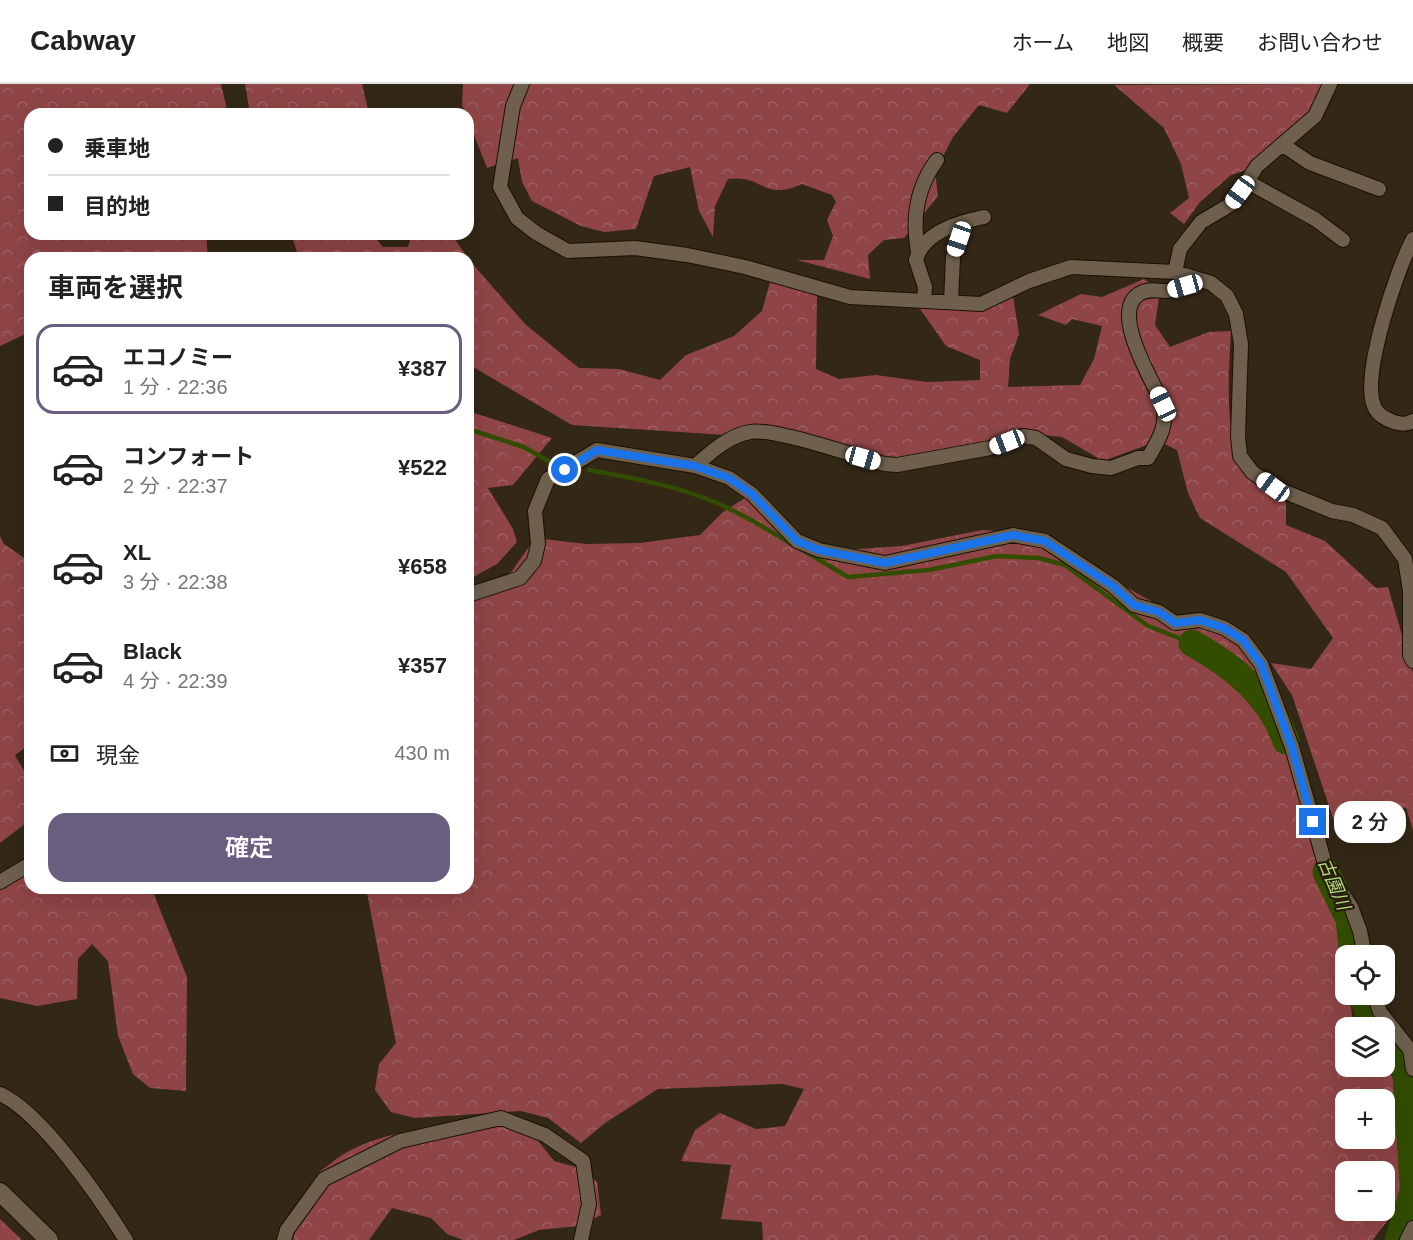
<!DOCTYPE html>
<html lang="ja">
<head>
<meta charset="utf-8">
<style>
  :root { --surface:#fff; --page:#f6f6f6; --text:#222; --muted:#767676; --line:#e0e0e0; --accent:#6a5e80 }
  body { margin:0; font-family:Helvetica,"Noto Sans JP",sans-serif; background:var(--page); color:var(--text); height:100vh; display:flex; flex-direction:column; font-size:22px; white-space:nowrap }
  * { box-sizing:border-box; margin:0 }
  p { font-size:20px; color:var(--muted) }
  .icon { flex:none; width:33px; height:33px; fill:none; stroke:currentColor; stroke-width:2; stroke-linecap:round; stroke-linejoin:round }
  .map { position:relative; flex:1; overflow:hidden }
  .panel { position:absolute; left:24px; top:168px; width:450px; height:642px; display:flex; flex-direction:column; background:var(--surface); border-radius:18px; box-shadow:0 6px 24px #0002 }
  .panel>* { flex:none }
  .top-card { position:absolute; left:24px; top:24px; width:450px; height:132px; border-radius:18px; box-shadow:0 6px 24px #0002; display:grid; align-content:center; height:132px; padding:0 24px; background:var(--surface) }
  .buttons { position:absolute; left:1335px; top:861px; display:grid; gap:12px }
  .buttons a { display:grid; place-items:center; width:60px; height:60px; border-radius:12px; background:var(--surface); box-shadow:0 6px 24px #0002; font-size:30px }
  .end { position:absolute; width:27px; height:27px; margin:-14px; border:8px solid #1a73e8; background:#fff; box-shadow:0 0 0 3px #fff }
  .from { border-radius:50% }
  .bubble { position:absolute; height:42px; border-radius:18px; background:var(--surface); box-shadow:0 6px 24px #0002; font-size:20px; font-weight:600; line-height:42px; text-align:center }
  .car { position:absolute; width:18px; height:36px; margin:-18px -9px; border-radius:8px; box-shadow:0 0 4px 2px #0007; background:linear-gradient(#fff 24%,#345 0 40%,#fff 0 76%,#345 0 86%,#fff 0) }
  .top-card b { display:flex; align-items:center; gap:21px; height:57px; font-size:22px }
  .top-card b+b { border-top:2px solid var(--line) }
  .top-card i { width:15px; height:15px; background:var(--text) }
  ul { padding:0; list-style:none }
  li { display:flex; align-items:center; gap:18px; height:90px; margin:0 12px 9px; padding:0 12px; border:3px solid transparent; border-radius:18px }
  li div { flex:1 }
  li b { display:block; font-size:22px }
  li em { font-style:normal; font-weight:600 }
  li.selected { border-color:var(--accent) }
  li>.icon { width:54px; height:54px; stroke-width:1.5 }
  h2 { padding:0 24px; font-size:27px; line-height:72px }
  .pay { display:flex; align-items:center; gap:15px; height:66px; padding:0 24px; font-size:22px }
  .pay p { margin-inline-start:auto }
  .cta { display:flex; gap:12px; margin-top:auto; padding:12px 24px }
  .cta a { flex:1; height:69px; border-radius:18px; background:var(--accent); color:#fff; font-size:24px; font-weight:600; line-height:69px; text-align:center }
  header { display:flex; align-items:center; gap:36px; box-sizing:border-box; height:84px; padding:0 30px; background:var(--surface); border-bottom:2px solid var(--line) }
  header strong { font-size:28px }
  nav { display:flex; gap:33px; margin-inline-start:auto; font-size:21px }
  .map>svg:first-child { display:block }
  .forest { fill:url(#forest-crowns); fill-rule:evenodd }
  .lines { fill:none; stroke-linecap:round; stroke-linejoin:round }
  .stream { stroke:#324c00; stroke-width:4.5 }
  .river { stroke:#324c00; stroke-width:27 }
  .minor-casing { stroke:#1b1002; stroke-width:16 }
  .secondary-casing { stroke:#1b1002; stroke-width:20 }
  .minor { stroke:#6e604d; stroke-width:14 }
  .secondary { stroke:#6e604d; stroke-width:18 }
  .route { stroke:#1a73e8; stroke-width:8 }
  .labels { text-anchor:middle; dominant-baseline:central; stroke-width:4.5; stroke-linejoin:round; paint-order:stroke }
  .water-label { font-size:18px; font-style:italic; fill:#b1da7b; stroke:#291d0d }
</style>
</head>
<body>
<header>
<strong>Cabway</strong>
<nav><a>ホーム</a><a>地図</a><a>概要</a><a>お問い合わせ</a></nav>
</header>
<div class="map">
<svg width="1413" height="1156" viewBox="0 0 1413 1156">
  <defs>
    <pattern id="forest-crowns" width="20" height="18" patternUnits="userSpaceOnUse" patternTransform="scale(1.5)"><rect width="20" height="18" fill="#8f4546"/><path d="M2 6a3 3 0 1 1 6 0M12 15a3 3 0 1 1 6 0" fill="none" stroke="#9f5f60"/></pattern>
  </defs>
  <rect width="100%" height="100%" fill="#332716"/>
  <!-- forest -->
  <path class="forest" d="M 0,0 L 221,0 L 228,30 L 30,30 L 30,150 L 206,150 L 208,174 L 30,174 L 30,248 L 0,262 Z
    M 245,0 L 362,0 L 369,30 L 250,30 Z
    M 463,0 L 1030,0 L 1007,29 L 979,21 L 953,53 L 935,88 L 938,112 L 904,154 L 884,156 L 868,171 L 870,195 L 797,176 L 824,176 L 833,152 L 827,136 L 836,118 L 832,111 L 802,100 C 762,118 764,90 728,95 L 715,122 L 713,153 L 699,127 L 690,83 L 654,92 L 636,145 L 604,148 L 581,142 L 532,117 L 522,98 L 518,74 L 487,84 L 462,21 Z
    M 1327,0 L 1295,52 L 1272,78 L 1231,91 L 1200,118 L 1184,140 L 1170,129 L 1189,114 L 1181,80 L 1164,44 L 1114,1 Z
    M 291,150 L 372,150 L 383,163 L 408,163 L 412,150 L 451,150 L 471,178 L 526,241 L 579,284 L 619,285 L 660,296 L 686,271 L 734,252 L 762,227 L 770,198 L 817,209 L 816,285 L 839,295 L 876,291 L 927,298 L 980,296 L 980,276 L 946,262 L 918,222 L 961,217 L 1012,206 L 1019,250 L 1010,275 L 1008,303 L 1080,301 L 1094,275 L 1102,242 L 1072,235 L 1066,241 L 1038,231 L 1081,210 L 1102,213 L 1144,195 L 1160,206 L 1155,241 L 1170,263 L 1209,248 L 1231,247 C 1229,290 1222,356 1249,391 C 1258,402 1275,410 1286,418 L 1286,441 L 1325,457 L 1376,504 L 1388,503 L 1413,589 L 1413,747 L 1406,723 L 1338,749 L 1292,611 L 1271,579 L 1311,585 L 1333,554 L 1286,488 L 1200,434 L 1188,409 L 1177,366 L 1158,357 L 1103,377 L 1062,353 L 1035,350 L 1009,368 L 899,378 L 770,354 L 572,341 L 468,280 L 468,174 L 299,174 Z
    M 468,327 L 552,354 L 513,401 L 488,404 L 513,445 L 517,458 L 497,480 L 468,496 Z
    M 745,414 L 773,430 L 803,455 L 844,466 L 902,462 L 982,446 L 1027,449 L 1182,534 L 1215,541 L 1240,558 L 1282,623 L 1321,739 L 1345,885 L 1346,910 L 1349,911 L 1354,943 L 1346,944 L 1346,982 L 1384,982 L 1385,980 C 1402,997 1408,1085 1403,1110 C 1402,1121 1380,1145 1373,1156 L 763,1156 L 762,1138 L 721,1135 L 731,1081 L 681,1077 L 695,1046 L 720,1029 L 756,1045 L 785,1042 L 804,1005 L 783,1000 L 658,1005 L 605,1039 L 581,1059 L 548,1034 L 521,1027 L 415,1034 L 391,1028 L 375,1006 L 379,980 L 396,959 L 366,804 L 468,804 L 468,516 L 512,487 L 535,454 L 586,460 L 640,459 L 700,451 L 723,428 ZM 1346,1016 L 1384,1016 L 1384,1054 L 1346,1054 ZM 1346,1088 L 1384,1088 L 1384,1126 L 1346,1126 Z
    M 0,452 L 4,460 L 30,478 L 30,660 L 15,671 L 30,697 L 30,736 L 0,759 Z
    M 30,789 L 30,804 L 157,804 L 153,808 L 187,893 L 186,1007 L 150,1004 L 133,990 L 118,952 L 108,877 L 92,860 L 78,875 L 77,915 L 37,922 L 0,914 L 0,806 Z
    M 527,1043 L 554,1077 L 583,1085 L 597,1098 L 601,1131 L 579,1142 L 539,1146 L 514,1156 L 463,1156 L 447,1150 L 431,1134 L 392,1124 L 369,1156 L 293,1156 C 299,1136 303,1108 317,1091 C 320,1086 327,1083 331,1079 C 385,1037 463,1044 527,1043 Z
    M 0,1135 L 22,1156 L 0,1156 Z"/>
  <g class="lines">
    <!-- stream -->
    <path class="stream" d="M 468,345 L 524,363 L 550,378
      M 589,386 C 627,393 666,400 702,413 C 734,425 764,443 793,461
      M 801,465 L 848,493 L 929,486 L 997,472 L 1038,474 L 1065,481 L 1148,542 L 1192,559"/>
    <!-- river -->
    <path class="river" d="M 1192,559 C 1233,582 1270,611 1286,657
      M 1326,788 L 1349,835 L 1353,872
      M 1361,910 L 1375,944
      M 1384,955 L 1405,976 L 1413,1101
      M 1398,1156 L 1413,1108"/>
    <defs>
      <path id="minor" d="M 522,0 L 513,22 L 500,103 L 517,134 L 536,149 L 568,167 L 635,164 L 687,171 L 745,183 L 850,213 L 981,220 L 1029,197 L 1071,183 L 1175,188 L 1211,199 L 1227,212 L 1236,230 L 1241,260 L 1238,352 L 1240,372 L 1252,388 L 1273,403 L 1332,427 L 1353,431 L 1382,444 L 1405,475 L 1410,507 L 1410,571 L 1413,577
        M 1283,61 L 1310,79 L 1379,105
        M 1248,98 L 1315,135 L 1343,156
        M 1413,155 C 1397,185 1361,291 1374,322 C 1376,328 1381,332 1387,335 C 1395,339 1405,342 1413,337
        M 918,168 C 912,135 916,104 937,76
        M 1175,188 L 1180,165 L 1201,138 L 1233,119 L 1257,82 L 1315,32 L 1330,0
        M 924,216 L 925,203 L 916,176 C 923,148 959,138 984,133
        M 951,218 L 953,173 L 965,138
        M 695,382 L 729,394 L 752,410 L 797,457 L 819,466 L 885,479 L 1013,451 L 1045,457 L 1113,502 L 1134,521 L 1159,528 L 1175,539 L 1200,536 L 1224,544 L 1243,556 L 1261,580 L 1292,663 L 1326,784 L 1351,823 L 1360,847 L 1365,872
        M 468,511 L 520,494 L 534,477 L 538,460 L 535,427 L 548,395 L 597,366 L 695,382 C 711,368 728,352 750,348 C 773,343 857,373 885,380 L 897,381 L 990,364 L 1023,352 L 1036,354 L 1066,375 L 1092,382 L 1111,384 L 1138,374 L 1148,374 C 1159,355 1168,342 1163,320 C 1152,296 1110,228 1139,210 C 1148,204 1157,207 1166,207 C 1178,206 1191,200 1202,197
        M 0,798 L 30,780
        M 1374,910 L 1380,928 L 1410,966 L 1413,985
        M 0,1010 C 42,1029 101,1116 126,1156
        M 284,1156 L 287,1146 L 324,1095 L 400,1057 L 501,1034 L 545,1051 L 583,1077 L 589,1120 L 581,1156
        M 1407,1156 L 1413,1144"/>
      <path id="secondary" d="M 0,1108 L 49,1156"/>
    </defs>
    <!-- minor casing -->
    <use href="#minor" class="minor-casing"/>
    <!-- secondary casing -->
    <use href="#secondary" class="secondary-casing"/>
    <!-- minor -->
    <use href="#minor" class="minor"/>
    <!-- secondary -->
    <use href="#secondary" class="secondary"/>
  </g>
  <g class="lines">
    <!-- route -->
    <path class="route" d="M 565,386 L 597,366 L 695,382 L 729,394 L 752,410 L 797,457 L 819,466 L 885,479 L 1013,451 L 1045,457 L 1113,502 L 1134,521 L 1159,528 L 1175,539 L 1200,536 L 1224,544 L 1243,556 L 1261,580 L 1292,663 L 1313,738"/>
  </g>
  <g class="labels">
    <!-- water labels -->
    <g class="water-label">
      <text transform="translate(1334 800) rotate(67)">古園川</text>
    </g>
  </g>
</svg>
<div class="buttons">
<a><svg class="icon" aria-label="locate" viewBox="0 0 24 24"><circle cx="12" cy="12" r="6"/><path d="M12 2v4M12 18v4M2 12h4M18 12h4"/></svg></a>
<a><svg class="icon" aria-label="layers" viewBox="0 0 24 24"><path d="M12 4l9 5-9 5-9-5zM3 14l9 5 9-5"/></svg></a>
<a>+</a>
<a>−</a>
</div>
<i class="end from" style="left:565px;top:386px"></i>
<i class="end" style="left:1313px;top:738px"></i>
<div class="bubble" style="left:1334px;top:717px;width:72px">2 分</div>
<i class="car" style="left:1240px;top:108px;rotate:216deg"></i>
<i class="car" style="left:959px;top:155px;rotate:199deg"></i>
<i class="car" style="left:1185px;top:202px;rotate:254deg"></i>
<i class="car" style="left:1163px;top:320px;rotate:335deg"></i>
<i class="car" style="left:1007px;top:358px;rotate:249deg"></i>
<i class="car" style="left:863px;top:374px;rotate:106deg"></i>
<i class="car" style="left:1273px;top:403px;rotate:306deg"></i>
<div class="top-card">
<b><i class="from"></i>乗車地</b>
<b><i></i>目的地</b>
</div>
<section class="panel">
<h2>車両を選択</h2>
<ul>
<li class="selected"><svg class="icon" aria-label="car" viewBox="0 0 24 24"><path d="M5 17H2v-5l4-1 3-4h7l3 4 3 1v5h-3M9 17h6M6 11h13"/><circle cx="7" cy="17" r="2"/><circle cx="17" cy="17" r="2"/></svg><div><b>エコノミー</b><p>1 分 · 22:36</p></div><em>¥387</em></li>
<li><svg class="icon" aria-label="car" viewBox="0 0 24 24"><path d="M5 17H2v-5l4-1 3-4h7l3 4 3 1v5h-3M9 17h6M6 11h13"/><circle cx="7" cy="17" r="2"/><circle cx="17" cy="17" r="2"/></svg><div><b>コンフォート</b><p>2 分 · 22:37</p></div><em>¥522</em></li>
<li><svg class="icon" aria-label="car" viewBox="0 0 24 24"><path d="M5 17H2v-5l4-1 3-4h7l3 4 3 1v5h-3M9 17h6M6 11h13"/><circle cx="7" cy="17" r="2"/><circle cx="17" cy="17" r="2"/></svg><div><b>XL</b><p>3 分 · 22:38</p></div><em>¥658</em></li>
<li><svg class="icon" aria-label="car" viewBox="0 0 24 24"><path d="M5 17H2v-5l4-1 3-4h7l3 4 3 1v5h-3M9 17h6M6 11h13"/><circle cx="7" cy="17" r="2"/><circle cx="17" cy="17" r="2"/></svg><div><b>Black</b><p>4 分 · 22:39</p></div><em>¥357</em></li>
</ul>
<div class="pay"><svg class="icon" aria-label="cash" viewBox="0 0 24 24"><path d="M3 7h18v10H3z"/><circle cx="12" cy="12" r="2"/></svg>現金<p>430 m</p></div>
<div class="cta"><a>確定</a></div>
</section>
</div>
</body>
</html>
